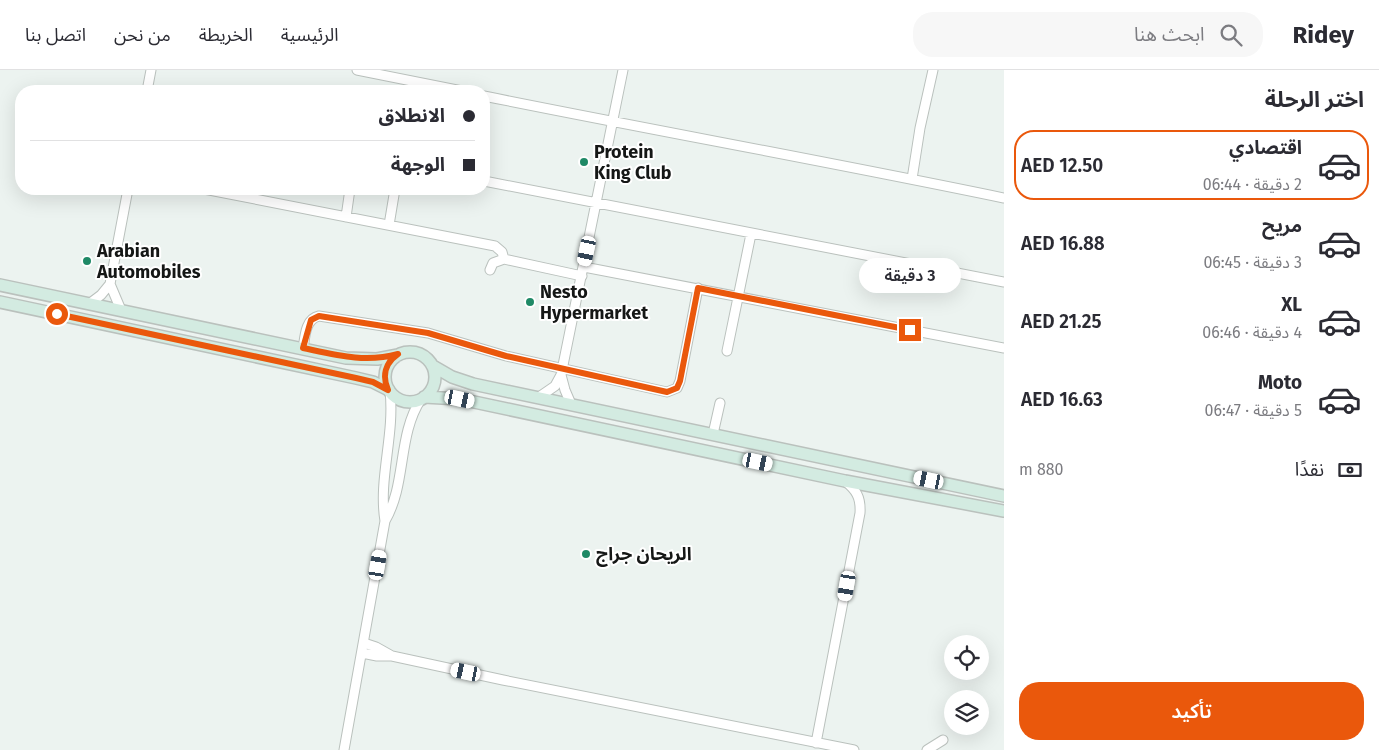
<!DOCTYPE html>
<html lang="ar">
<head>
<meta charset="utf-8">
<style>
  :root { --surface:#fff; --page:#f7f7f7; --text:#2b2b33; --muted:#7c7c81; --line:#e1e1e2; --accent:#ea580c }
  body { margin:0; font-family:"Fira Sans","Noto Sans Arabic",sans-serif; background:var(--page); color:var(--text); direction:rtl; height:100vh; display:flex; flex-direction:column; font-size:19px; white-space:nowrap }
  * { box-sizing:border-box; margin:0 }
  p { font-size:16px; color:var(--muted) }
  .icon { flex:none; width:28px; height:28px; fill:none; stroke:currentColor; stroke-width:2; stroke-linecap:round; stroke-linejoin:round }
  .map { position:relative; flex:1; overflow:hidden; direction:ltr }
  .drawer { display:flex; flex-direction:column; background:var(--surface); width:375px }
  .drawer>* { flex:none }
  .top-card { position:absolute; left:15px; top:15px; width:475px; height:110px; border-radius:20px; box-shadow:0 5px 20px #0002; direction:rtl; display:grid; align-content:center; height:110px; padding:0 15px; background:var(--surface) }
  .buttons { position:absolute; left:944px; top:565px; display:grid; gap:10px }
  .buttons a { display:grid; place-items:center; width:45px; height:45px; border-radius:50%; background:var(--surface); box-shadow:0 5px 20px #0002; font-size:25px }
  .end { position:absolute; width:22px; height:22px; margin:-11px; border:6px solid #ea580c; background:#fff; box-shadow:0 0 0 2px #fff }
  .from { border-radius:50% }
  .bubble { position:absolute; height:35px; border-radius:18px; background:var(--surface); box-shadow:0 5px 20px #0002; font-size:16px; font-weight:600; line-height:35px; text-align:center; direction:rtl }
  .car { position:absolute; width:15px; height:30px; margin:-15px -8px; border-radius:6px; box-shadow:0 0 4px 1px #0007; background:linear-gradient(#fff 24%,#345 0 40%,#fff 0 76%,#345 0 86%,#fff 0) }
  .top-card b { display:flex; align-items:center; gap:18px; height:48px; font-size:19px }
  .top-card b+b { border-top:1px solid var(--line) }
  .top-card i { width:12px; height:12px; background:var(--text) }
  ul { padding:0; list-style:none }
  li { display:flex; align-items:center; gap:15px; height:70px; margin:0 10px 8px; padding:0 5px; border:2px solid transparent; border-radius:20px }
  li div { flex:1 }
  li b { display:block; font-size:19px }
  li em { font-style:normal; font-weight:600 }
  li.selected { border-color:var(--accent) }
  li>.icon { width:45px; height:45px; stroke-width:1.5 }
  h2 { padding:0 15px; font-size:22px; line-height:60px }
  .pay { display:flex; align-items:center; gap:12px; height:55px; padding:0 15px; font-size:19px }
  .pay p { margin-inline-start:auto }
  .button { display:flex; gap:10px; margin-top:auto; padding:10px 15px }
  .button a { flex:1; height:58px; border-radius:20px; background:var(--accent); color:#fff; font-size:20px; font-weight:600; line-height:58px; text-align:center }
  header { display:flex; align-items:center; gap:30px; box-sizing:border-box; height:70px; padding:0 25px; background:var(--surface); border-bottom:1px solid var(--line) }
  header strong { font-size:24px }
  nav { display:flex; gap:28px; margin-inline-start:auto; font-size:18px }
  .search { width:350px; height:45px; background:var(--page); display:flex; align-items:center; gap:12px; box-sizing:border-box; padding:0 18px; border-radius:20px; color:var(--muted); font-size:19px }
  main { display:flex; flex:1; min-height:0 }
  .map>svg:first-child { display:block }
  .lines { fill:none; stroke-linecap:round; stroke-linejoin:round }
  .minor-casing { stroke:#bac1bd; stroke-width:11 }
  .secondary-casing { stroke:#bac1bd; stroke-width:14 }
  .minor { stroke:#fff; stroke-width:9 }
  .secondary { stroke:#d3ebe1; stroke-width:11 }
  .route { stroke:#ea580c; stroke-width:6 }
  .poi-dot { fill:#1f8966; stroke:#fff; stroke-width:2 }
  .labels { text-anchor:middle; dominant-baseline:central; stroke-width:4; stroke-linejoin:round; paint-order:stroke }
  .poi-label { font-size:18px; font-weight:bold; fill:#151716; stroke:#fff; text-anchor:start }
</style>
</head>
<body>
<header>
<strong>Ridey</strong>
<div class="search"><svg class="icon" aria-label="search" viewBox="0 0 24 24"><circle cx="10" cy="10" r="6"/><path d="M15 15l6 6"/></svg>ابحث هنا</div>
<nav><a>الرئيسية</a><a>الخريطة</a><a>من نحن</a><a>اتصل بنا</a></nav>
</header>
<main>
<section class="drawer">
<h2>اختر الرحلة</h2>
<ul>
<li class="selected"><svg class="icon" aria-label="car" viewBox="0 0 24 24"><path d="M5 17H2v-5l4-1 3-4h7l3 4 3 1v5h-3M9 17h6M6 11h13"/><circle cx="7" cy="17" r="2"/><circle cx="17" cy="17" r="2"/></svg><div><b>اقتصادي</b><p>2 دقيقة · 06:44</p></div><em>AED 12.50</em></li>
<li><svg class="icon" aria-label="car" viewBox="0 0 24 24"><path d="M5 17H2v-5l4-1 3-4h7l3 4 3 1v5h-3M9 17h6M6 11h13"/><circle cx="7" cy="17" r="2"/><circle cx="17" cy="17" r="2"/></svg><div><b>مريح</b><p>3 دقيقة · 06:45</p></div><em>AED 16.88</em></li>
<li><svg class="icon" aria-label="car" viewBox="0 0 24 24"><path d="M5 17H2v-5l4-1 3-4h7l3 4 3 1v5h-3M9 17h6M6 11h13"/><circle cx="7" cy="17" r="2"/><circle cx="17" cy="17" r="2"/></svg><div><b>XL</b><p>4 دقيقة · 06:46</p></div><em>AED 21.25</em></li>
<li><svg class="icon" aria-label="car" viewBox="0 0 24 24"><path d="M5 17H2v-5l4-1 3-4h7l3 4 3 1v5h-3M9 17h6M6 11h13"/><circle cx="7" cy="17" r="2"/><circle cx="17" cy="17" r="2"/></svg><div><b>Moto</b><p>5 دقيقة · 06:47</p></div><em>AED 16.63</em></li>
</ul>
<div class="pay"><svg class="icon" aria-label="cash" viewBox="0 0 24 24"><path d="M3 7h18v10H3z"/><circle cx="12" cy="12" r="2"/></svg>نقدًا<p>880 m</p></div>
<div class="button"><a>تأكيد</a></div>
</section>
<div class="map">
<svg width="1004" height="680" viewBox="0 0 1004 680">
  <rect width="100%" height="100%" fill="#ecf3f0"/>
  <g class="lines">
    <defs>
      <path id="minor" d="M 357,0 L 462,21
        M 147,21 L 151,0
        M 484,26 C 657,61 831,92 1004,128
        M 912,109 L 920,58 L 933,0
        M 484,111 L 1004,212
        M 204,119 L 495,176 L 502,182 L 504,189
        M 346,147 L 350,119
        M 389,155 L 395,119
        M 584,197 L 1004,278
        M 490,200 L 493,193 L 504,189 L 582,206
        M 89,234 L 101,225 L 110,214
        M 121,240 L 110,214 L 128,119
        M 303,279 C 305,267 305,249 319,246 L 428,263 L 506,286 L 667,322 L 677,318 L 680,311 L 698,218
        M 727,281 L 751,164
        M 561,305 L 565,320 L 571,334
        M 539,327 L 555,316 L 561,305 L 623,0
        M 713,364 L 720,333
        M 385,451 C 407,413 397,366 421,329
        M 364,573 L 376,577 L 392,586
        M 362,583 L 377,586 L 392,586 L 503,610 L 854,680
        M 816,673 L 860,443 C 861,427 856,420 845,411
        M 344,680 L 385,451 C 378,409 395,365 390,321
        M 927,680 L 943,670"/>
      <path id="secondary" d="M 0,215 L 346,288 L 377,289 L 398,285
        M 0,232 L 356,308 L 373,312 L 389,320
        M385 307a25 25 0 1 1 50 0a25 25 0 1 1-50 0Z
        M 433,296 L 452,307 L 473,314 L 1004,426
        M 424,327 L 460,329 L 845,411 L 1004,441"/>
    </defs>
    <!-- minor casing -->
    <use href="#minor" class="minor-casing"/>
    <!-- secondary casing -->
    <use href="#secondary" class="secondary-casing"/>
    <!-- minor -->
    <use href="#minor" class="minor"/>
    <!-- secondary -->
    <use href="#secondary" class="secondary"/>
  </g>
  <g class="lines">
    <!-- route -->
    <path class="route" d="M 57,244 L 356,308 L 373,312 L 388,320 C 382,306 385,293 398,284 C 365,293 336,285 303,278 L 311,250 L 319,246 L 428,263 L 506,286 L 667,322 L 677,318 L 680,311 L 698,218 L 910,260"/>
  </g>
  <!-- markers -->
  <g class="poi-dot">
    <circle cx="584" cy="92" r="5"/>
    <circle cx="87" cy="191" r="5"/>
    <circle cx="530" cy="232" r="5"/>
    <circle cx="586" cy="484" r="5"/>
  </g>
  <g class="labels">
    <!-- poi labels -->
    <g class="poi-label">
      <text x="594" y="82">Protein<tspan x="594" dy="21">King Club</tspan></text>
      <text x="97" y="181">Arabian<tspan x="97" dy="21">Automobiles</tspan></text>
      <text x="540" y="222">Nesto<tspan x="540" dy="21">Hypermarket</tspan></text>
      <text x="596" y="484">الريحان جراج</text>
    </g>
  </g>
</svg>
<div class="buttons">
<a><svg class="icon" aria-label="locate" viewBox="0 0 24 24"><circle cx="12" cy="12" r="6"/><path d="M12 2v4M12 18v4M2 12h4M18 12h4"/></svg></a>
<a><svg class="icon" aria-label="layers" viewBox="0 0 24 24"><path d="M12 4l9 5-9 5-9-5zM3 14l9 5 9-5"/></svg></a>
</div>
<i class="end from" style="left:57px;top:244px"></i>
<i class="end" style="left:910px;top:260px"></i>
<div class="bubble" style="left:859px;top:188px;width:102px">3 دقيقة</div>
<i class="car" style="left:587px;top:181px;rotate:192deg"></i>
<i class="car" style="left:460px;top:329px;rotate:102deg"></i>
<i class="car" style="left:758px;top:392px;rotate:102deg"></i>
<i class="car" style="left:929px;top:410px;rotate:282deg"></i>
<i class="car" style="left:378px;top:495px;rotate:10deg"></i>
<i class="car" style="left:847px;top:516px;rotate:190deg"></i>
<i class="car" style="left:466px;top:602px;rotate:282deg"></i>
<div class="top-card">
<b><i class="from"></i>الانطلاق</b>
<b><i></i>الوجهة</b>
</div>
</div>
</main>
</body>
</html>
